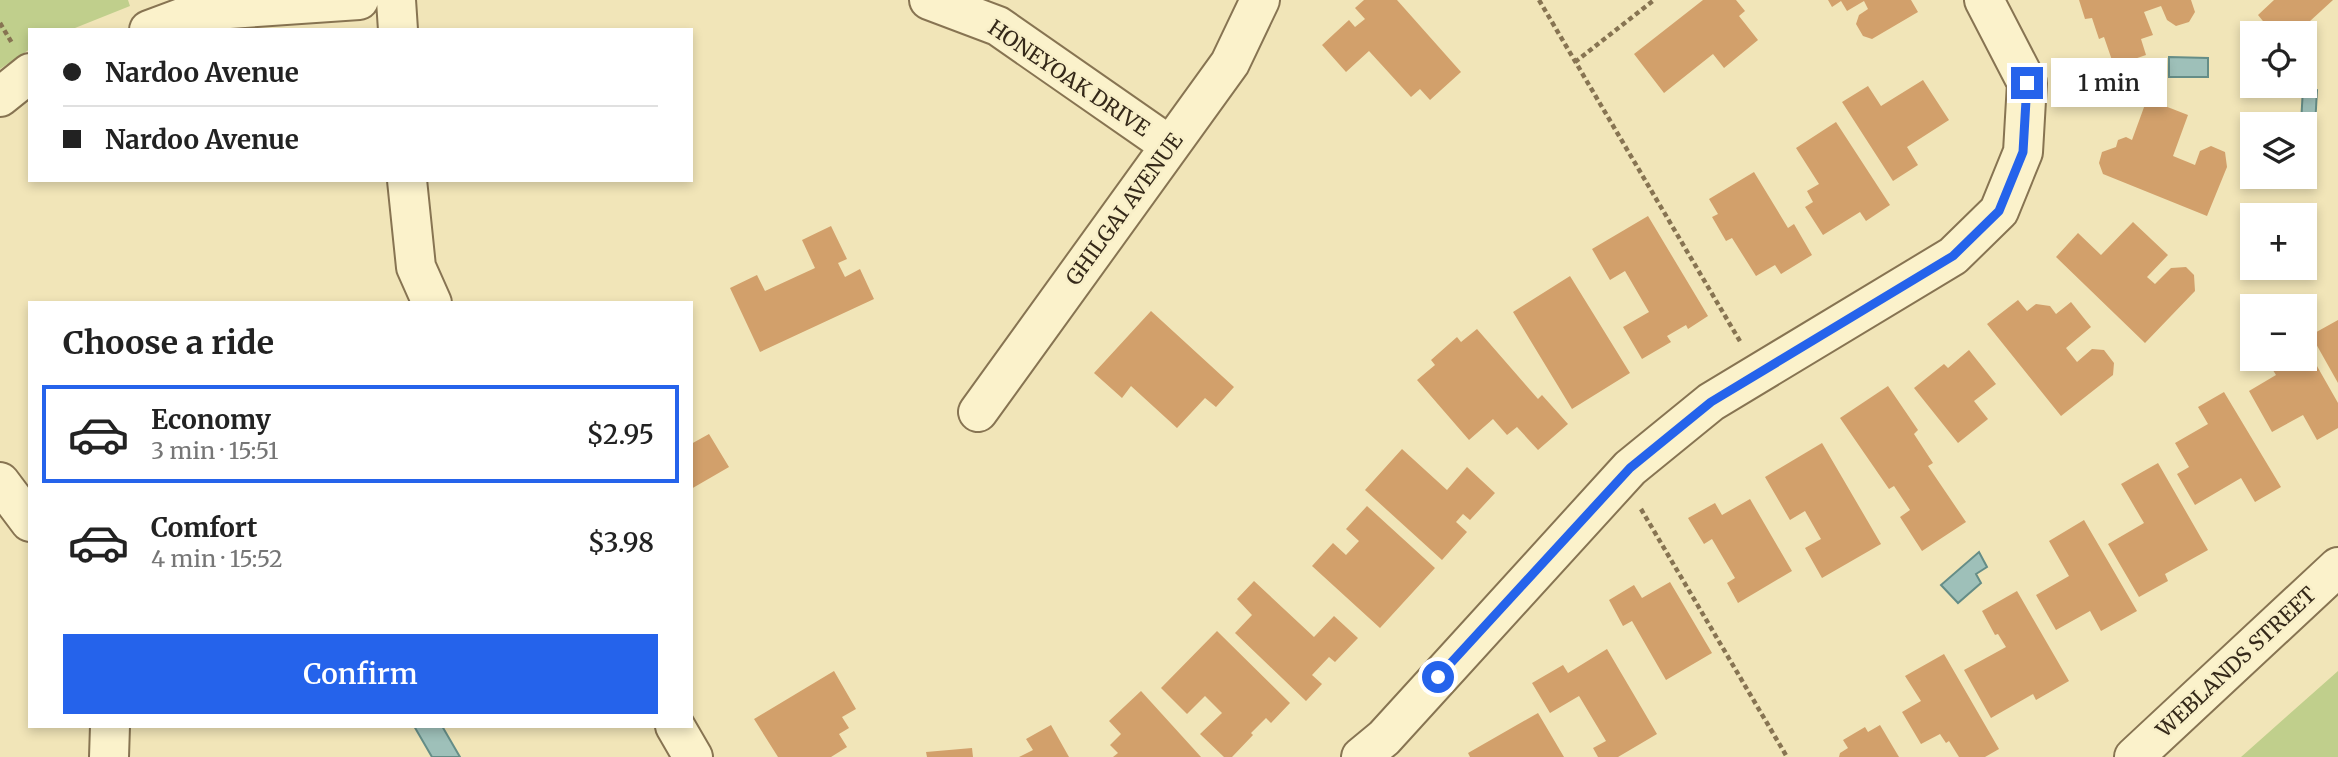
<!DOCTYPE html>
<html lang="en">
<head>
<meta charset="utf-8">
<style>
  :root { --surface:#fff; --page:#f2f2f2; --text:#222; --muted:#767676; --line:#e0e0e0; --accent:#2563eb }
  body { margin:0; font-family:Merriweather,serif; background:var(--page); color:var(--text); height:100vh; display:flex; flex-direction:column; font-size:26px; white-space:nowrap }
  * { box-sizing:border-box; margin:0 }
  p { font-size:23px; color:var(--muted) }
  .icon { flex:none; width:38px; height:38px; fill:none; stroke:currentColor; stroke-width:2; stroke-linecap:round; stroke-linejoin:round }
  .map { position:relative; flex:1; overflow:hidden }
  .drawer { position:absolute; left:28px; top:301px; width:665px; height:427px; display:flex; flex-direction:column; background:var(--surface); border-radius:0px; box-shadow:0 4px 10px #0003 }
  .drawer>* { flex:none }
  .top-card { position:absolute; left:28px; top:28px; width:665px; height:154px; border-radius:0px; box-shadow:0 4px 10px #0003; display:grid; align-content:center; height:154px; padding:0 35px; background:var(--surface) }
  .controls { position:absolute; left:2240px; top:21px; display:grid; gap:14px }
  .controls a { display:grid; place-items:center; width:77px; height:77px; border-radius:0px; background:var(--surface); box-shadow:0 4px 10px #0003; font-size:35px }
  .end { position:absolute; width:32px; height:32px; margin:-16px; border:9px solid #2563eb; background:#fff; box-shadow:0 0 0 4px #fff }
  .from { border-radius:50% }
  .bubble { position:absolute; height:49px; border-radius:0px; background:var(--surface); box-shadow:0 4px 10px #0003; font-size:23px; font-weight:600; line-height:49px; text-align:center }
  .top-card b { display:flex; align-items:center; gap:24px; height:66px; font-size:26px }
  .top-card b+b { border-top:2px solid var(--line) }
  .top-card i { width:18px; height:18px; background:var(--text) }
  ul { padding:0; list-style:none }
  li { display:flex; align-items:center; gap:21px; height:98px; margin:0 14px 10px; padding:0 21px; border:4px solid transparent; border-radius:0px }
  li div { flex:1 }
  li b { display:block; font-size:26px }
  li em { font-style:normal; font-weight:600 }
  li.current { border-color:var(--accent) }
  li>.icon { width:63px; height:63px; stroke-width:1.5 }
  h2 { padding:0 35px; font-size:32px; line-height:84px }
  .button { display:flex; gap:14px; margin-top:auto; padding:14px 35px }
  .button a { flex:1; height:80px; border-radius:0px; background:var(--accent); color:#fff; font-size:28px; font-weight:600; line-height:80px; text-align:center }
  .map>svg:first-child { display:block }
  .green { fill:#c0cf8c }
  .water { fill:#9ec0b9; stroke:#658d87; stroke-width:2 }
  .building { fill:#d2a06b }
  .lines { fill:none; stroke-linecap:round; stroke-linejoin:round }
  .minor-casing { stroke:#877452; stroke-width:42 }
  .tertiary-casing { stroke:#877452; stroke-width:42 }
  .path { stroke:#877452; stroke-width:4.5; stroke-dasharray:5 3.5; stroke-linecap:butt }
  .minor { stroke:#fbf2cb; stroke-width:38 }
  .tertiary { stroke:#fbf2cb; stroke-width:38 }
  .route { stroke:#2563eb; stroke-width:9 }
  .labels { text-anchor:middle; dominant-baseline:central; stroke-width:5; stroke-linejoin:round; paint-order:stroke }
  .street-label { font-size:21px; fill:#352919; stroke:#f8efc8 }
</style>
</head>
<body>
<div class="map">
<svg width="2338" height="757" viewBox="0 0 2338 757">
  <rect width="100%" height="100%" fill="#f1e5b8"/>
  <!-- green -->
  <path class="green" d="M 0,0 L 128,0 L 130,6 L 70,30 L 30,30 L 30,49 L 0,69 Z
    M 2338,671 L 2338,757 L 2241,757 Z"/>
  <!-- water -->
  <path class="water" d="M 2169,57 L 2208,58 L 2208,77 L 2169,77 Z
    M 2303,88 L 2317,90 L 2315,126 L 2301,124 Z
    M 1979,552 L 1987,567 L 1976,574 L 1981,583 L 1958,603 L 1941,585 Z
    M 414,726 L 442,726 L 460,757 L 432,757 Z"/>
  <!-- building -->
  <path class="building" d="M 1364,0 L 1397,0 L 1461,72 L 1430,100 L 1420,89 L 1411,97 L 1369,51 L 1346,72 L 1322,45 L 1349,20 L 1355,27 L 1365,19 L 1355,8 Z
    M 1703,0 L 1736,0 L 1745,11 L 1739,16 L 1758,40 L 1724,68 L 1713,54 L 1664,93 L 1634,54 Z
    M 1828,0 L 1911,0 L 1918,12 L 1872,39 L 1863,36 L 1856,24 L 1859,15 L 1868,9 L 1864,1 L 1847,11 L 1841,1 L 1832,7 Z
    M 2079,0 L 2191,0 L 2195,12 L 2189,22 L 2176,26 L 2167,20 L 2161,6 L 2144,12 L 2153,35 L 2141,39 L 2146,55 L 2114,66 L 2104,37 L 2099,39 L 2092,18 L 2085,19 Z
    M 2274,0 L 2333,0 L 2297,33 L 2260,33 L 2267,26 L 2258,15 Z
    M 1923,80 L 1949,120 L 1907,147 L 1918,165 L 1893,181 L 1842,102 L 1868,86 L 1881,106 Z
    M 2147,99 L 2188,115 L 2173,156 L 2195,165 L 2200,151 L 2211,146 L 2225,152 L 2227,167 L 2207,216 L 2103,174 L 2099,163 L 2102,152 L 2116,147 L 2118,140 L 2126,137 L 2132,140 Z
    M 1836,122 L 1890,205 L 1866,221 L 1860,212 L 1823,235 L 1805,207 L 1813,202 L 1807,191 L 1819,184 L 1796,148 Z
    M 1754,172 L 1788,228 L 1794,224 L 1812,255 L 1781,274 L 1775,265 L 1756,276 L 1732,238 L 1726,241 L 1712,217 L 1718,214 L 1709,199 Z
    M 1648,216 L 1708,316 L 1688,329 L 1686,325 L 1667,336 L 1671,342 L 1642,359 L 1623,327 L 1649,312 L 1625,271 L 1610,280 L 1592,249 Z
    M 2133,222 L 2168,255 L 2147,277 L 2155,284 L 2171,268 L 2186,267 L 2194,275 L 2195,291 L 2145,343 L 2056,257 L 2078,233 L 2101,255 Z
    M 831,226 L 847,259 L 838,263 L 845,277 L 860,269 L 874,299 L 760,352 L 730,288 L 757,275 L 765,291 L 815,268 L 802,240 Z
    M 1570,276 L 1630,373 L 1572,409 L 1513,312 Z
    M 2018,300 L 2027,311 L 2036,304 L 2050,306 L 2056,314 L 2071,302 L 2091,327 L 2066,348 L 2077,362 L 2092,349 L 2104,350 L 2114,363 L 2113,375 L 2061,416 L 1987,324 Z
    M 1151,311 L 1234,387 L 1216,407 L 1205,398 L 1177,428 L 1131,386 L 1122,398 L 1094,373 Z
    M 2338,320 L 2338,383 L 2311,335 Z
    M 1477,329 L 1538,399 L 1542,395 L 1568,424 L 1538,450 L 1517,427 L 1507,435 L 1493,419 L 1469,440 L 1417,380 L 1435,365 L 1431,360 L 1457,337 L 1461,342 Z
    M 2305,345 L 2338,403 L 2338,428 L 2317,440 L 2303,415 L 2272,432 L 2249,391 L 2276,375 L 2266,359 L 2305,359 Z
    M 1969,350 L 1996,384 L 1974,401 L 1988,419 L 1958,443 L 1914,388 L 1944,364 L 1948,368 Z
    M 1888,386 L 1918,430 L 1914,434 L 1933,463 L 1928,466 L 1966,522 L 1922,551 L 1900,517 L 1910,510 L 1894,486 L 1889,489 L 1840,418 Z
    M 2224,392 L 2281,487 L 2255,502 L 2241,478 L 2195,505 L 2177,474 L 2189,467 L 2175,443 L 2208,424 L 2198,407 Z
    M 709,434 L 729,467 L 691,489 L 691,444 Z
    M 1822,443 L 1881,544 L 1822,578 L 1805,548 L 1821,539 L 1805,511 L 1790,520 L 1765,477 Z
    M 1402,449 L 1447,490 L 1467,467 L 1495,493 L 1470,520 L 1463,514 L 1456,522 L 1467,532 L 1442,560 L 1365,490 Z
    M 2158,463 L 2208,550 L 2165,574 L 2168,581 L 2139,597 L 2108,544 L 2144,523 L 2121,484 Z
    M 1750,499 L 1792,571 L 1738,603 L 1727,583 L 1735,578 L 1712,539 L 1704,544 L 1688,518 L 1715,503 L 1722,515 Z
    M 1367,506 L 1435,568 L 1380,628 L 1312,566 L 1333,543 L 1346,555 L 1359,541 L 1346,529 Z
    M 2084,520 L 2137,611 L 2101,631 L 2090,611 L 2056,630 L 2036,595 L 2069,576 L 2049,541 Z
    M 1254,581 L 1314,637 L 1334,616 L 1358,638 L 1335,662 L 1329,657 L 1312,675 L 1322,684 L 1306,701 L 1235,633 L 1252,615 L 1237,599 Z
    M 1670,582 L 1712,653 L 1666,680 L 1632,621 L 1623,626 L 1609,600 L 1634,585 L 1642,598 Z
    M 2017,591 L 2069,681 L 2036,700 L 2033,694 L 1991,718 L 1964,670 L 2006,647 L 1998,634 L 1995,635 L 1982,611 Z
    M 1217,631 L 1290,703 L 1271,723 L 1266,718 L 1251,733 L 1253,735 L 1232,757 L 1224,757 L 1200,734 L 1222,713 L 1205,696 L 1187,714 L 1161,688 Z
    M 1607,649 L 1657,734 L 1618,757 L 1598,757 L 1593,748 L 1606,741 L 1579,696 L 1550,713 L 1532,683 L 1563,665 L 1568,673 Z
    M 1944,654 L 1999,749 L 1985,757 L 1959,757 L 1949,741 L 1946,743 L 1940,734 L 1921,744 L 1902,712 L 1921,701 L 1905,676 Z
    M 834,671 L 856,709 L 842,717 L 849,728 L 839,734 L 847,747 L 831,757 L 778,757 L 754,719 Z
    M 1141,691 L 1201,757 L 1113,757 L 1118,753 L 1110,745 L 1121,734 L 1109,721 Z
    M 1538,713 L 1564,757 L 1470,757 L 1468,753 Z
    M 1051,725 L 1069,757 L 1019,757 L 1033,750 L 1026,739 Z
    M 1880,725 L 1899,757 L 1839,757 L 1840,753 L 1848,748 L 1843,740 L 1865,727 L 1868,732 Z
    M 972,748 L 973,757 L 927,757 L 926,752 Z"/>
  <g class="lines">
    <defs>
      <path id="minor" d="M 396,0 L 398,30
        M 929,0 L 998,26 L 1169,145
        M 149,30 L 200,11 L 359,0
        M 0,97 L 30,73
        M 407,180 L 416,267 L 432,303
        M 978,412 L 1230,63 L 1260,0
        M 0,482 L 30,522
        M 675,726 L 693,757
        M 109,757 L 110,726
        M 1361,757 L 1384,738 L 1630,468 L 1711,402 L 1953,256 L 1999,211 L 2023,152 L 2027,83 L 1984,0"/>
      <path id="tertiary" d="M 2134,757 L 2338,567"/>
    </defs>
    <!-- minor casing -->
    <use href="#minor" class="minor-casing"/>
    <!-- tertiary casing -->
    <use href="#tertiary" class="tertiary-casing"/>
    <!-- path -->
    <path class="path" d="M 1539,0 L 1741,343
      M 0,23 L 12,43
      M 1575,62 L 1654,0
      M 1641,509 L 1787,757"/>
    <!-- minor -->
    <use href="#minor" class="minor"/>
    <!-- tertiary -->
    <use href="#tertiary" class="tertiary"/>
  </g>
  <g class="lines">
    <!-- route -->
    <path class="route" d="M 1438,677 L 1630,468 L 1711,402 L 1953,256 L 1999,211 L 2023,152 L 2027,83"/>
  </g>
  <g class="labels">
    <!-- street labels -->
    <g class="street-label">
      <text transform="translate(1069 78) rotate(34)">HONEYOAK DRIVE</text>
      <text transform="translate(1124 209) rotate(-54)">GHILGAI AVENUE</text>
      <text transform="translate(2236 662) rotate(-43)">WEBLANDS STREET</text>
    </g>
  </g>
</svg>
<div class="controls">
<a><svg class="icon" aria-label="locate" viewBox="0 0 24 24"><circle cx="12" cy="12" r="6"/><path d="M12 2v4M12 18v4M2 12h4M18 12h4"/></svg></a>
<a><svg class="icon" aria-label="layers" viewBox="0 0 24 24"><path d="M12 4l9 5-9 5-9-5zM3 14l9 5 9-5"/></svg></a>
<a>+</a>
<a>−</a>
</div>
<i class="end from" style="left:1438px;top:677px"></i>
<i class="end" style="left:2027px;top:83px"></i>
<div class="bubble" style="left:2051px;top:58px;width:116px">1 min</div>
<div class="top-card">
<b><i class="from"></i>Nardoo Avenue</b>
<b><i></i>Nardoo Avenue</b>
</div>
<section class="drawer">
<h2>Choose a ride</h2>
<ul>
<li class="current"><svg class="icon" aria-label="car" viewBox="0 0 24 24"><path d="M5 17H2v-5l4-1 3-4h7l3 4 3 1v5h-3M9 17h6M6 11h13"/><circle cx="7" cy="17" r="2"/><circle cx="17" cy="17" r="2"/></svg><div><b>Economy</b><p>3 min · 15:51</p></div><em>$2.95</em></li>
<li><svg class="icon" aria-label="car" viewBox="0 0 24 24"><path d="M5 17H2v-5l4-1 3-4h7l3 4 3 1v5h-3M9 17h6M6 11h13"/><circle cx="7" cy="17" r="2"/><circle cx="17" cy="17" r="2"/></svg><div><b>Comfort</b><p>4 min · 15:52</p></div><em>$3.98</em></li>
</ul>
<div class="button"><a>Confirm</a></div>
</section>
</div>
</body>
</html>
